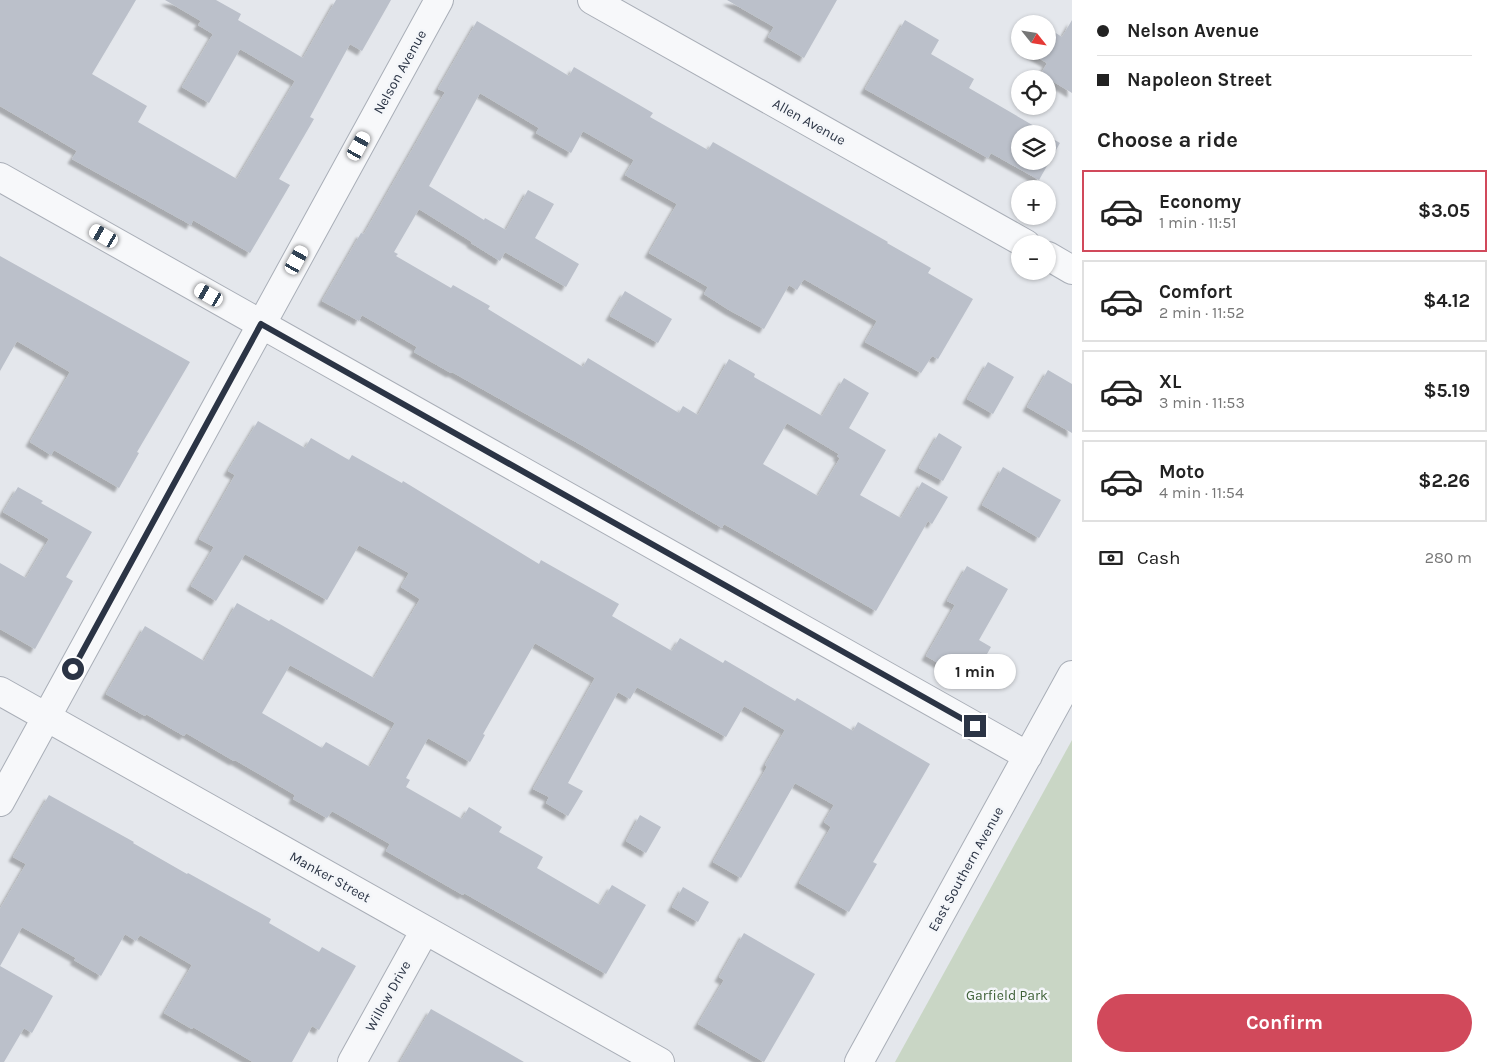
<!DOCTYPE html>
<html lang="en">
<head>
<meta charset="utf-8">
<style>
  :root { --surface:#fff; --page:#f2f2f2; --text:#222; --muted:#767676; --line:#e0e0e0; --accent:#d1495b }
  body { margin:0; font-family:Karla,sans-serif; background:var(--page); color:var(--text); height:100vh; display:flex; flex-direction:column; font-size:19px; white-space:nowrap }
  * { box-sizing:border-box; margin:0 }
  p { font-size:16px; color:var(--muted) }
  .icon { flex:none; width:28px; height:28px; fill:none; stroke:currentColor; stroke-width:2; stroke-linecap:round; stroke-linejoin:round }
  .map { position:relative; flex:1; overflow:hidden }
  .drawer { display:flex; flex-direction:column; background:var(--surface); width:425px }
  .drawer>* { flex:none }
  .hud { display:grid; align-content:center; height:110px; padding:0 25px; background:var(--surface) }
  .needle { width:32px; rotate:120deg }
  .controls { position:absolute; left:1011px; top:15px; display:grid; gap:10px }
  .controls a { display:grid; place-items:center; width:45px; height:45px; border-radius:50%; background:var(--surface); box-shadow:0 1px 4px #0004; font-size:25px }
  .end { position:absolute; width:22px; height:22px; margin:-11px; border:6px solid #2b3445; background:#fff; box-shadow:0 0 0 2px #fff }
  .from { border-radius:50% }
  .bubble { position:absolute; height:35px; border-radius:18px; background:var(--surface); box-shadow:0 1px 4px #0004; font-size:16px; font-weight:700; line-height:35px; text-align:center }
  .car { position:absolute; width:15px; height:30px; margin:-15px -8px; border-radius:6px; box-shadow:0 0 4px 1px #0007; background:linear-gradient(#fff 24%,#345 0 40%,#fff 0 76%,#345 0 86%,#fff 0) }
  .hud b { display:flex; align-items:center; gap:18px; height:48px; font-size:19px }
  .hud b+b { border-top:1px solid var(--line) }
  .hud i { width:12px; height:12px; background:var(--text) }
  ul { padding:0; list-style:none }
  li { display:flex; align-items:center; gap:15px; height:82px; margin:0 10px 8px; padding:0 15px; border:2px solid var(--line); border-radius:0px }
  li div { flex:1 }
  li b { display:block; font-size:19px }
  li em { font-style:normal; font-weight:700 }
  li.selected { border-color:var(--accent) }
  li>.icon { width:45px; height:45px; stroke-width:1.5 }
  h2 { padding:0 25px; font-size:22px; line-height:60px }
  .pay { display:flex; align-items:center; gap:12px; height:55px; padding:0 25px; font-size:19px }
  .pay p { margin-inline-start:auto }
  .primary-button { display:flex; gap:10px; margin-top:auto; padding:10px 25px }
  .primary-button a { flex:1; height:58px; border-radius:30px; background:var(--accent); color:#fff; font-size:20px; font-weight:700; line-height:58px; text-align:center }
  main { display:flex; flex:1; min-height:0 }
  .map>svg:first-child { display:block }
  .green { fill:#c9d6c5 }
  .building { fill:#bbc0ca; fill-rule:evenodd; filter:url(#shadow) }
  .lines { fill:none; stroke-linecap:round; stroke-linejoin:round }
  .minor-casing { stroke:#a9aeb7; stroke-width:30 }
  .minor { stroke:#f7f8fa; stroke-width:28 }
  .route { stroke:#2b3445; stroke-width:6 }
  .labels { text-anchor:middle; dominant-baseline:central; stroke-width:5; stroke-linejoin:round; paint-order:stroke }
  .street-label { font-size:14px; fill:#2b3445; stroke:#f4f6f9 }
  .park-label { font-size:14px; fill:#3f6138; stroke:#f4f6f9 }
</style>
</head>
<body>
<main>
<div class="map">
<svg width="1072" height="1062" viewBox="0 0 1072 1062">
  <defs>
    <filter id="shadow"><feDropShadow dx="-4.5" dy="4.5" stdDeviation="1" flood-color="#0004"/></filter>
  </defs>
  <rect width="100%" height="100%" fill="#e4e7ec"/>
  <!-- green -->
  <path class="green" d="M 1072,740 L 1072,1062 L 895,1062 Z"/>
  <!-- building -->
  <path class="building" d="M 0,0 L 136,0 L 92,74 L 147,106 L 138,122 L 237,179 L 295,81 L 240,49 L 209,103 L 182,87 L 213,34 L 198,25 L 201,21 L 165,0 L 216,0 L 241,14 L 238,20 L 303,58 L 336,0 L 391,0 L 362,51 L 350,44 L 310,117 L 314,119 L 279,179 L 290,185 L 250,253 L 193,220 L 191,225 L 72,159 L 77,151 L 0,106 Z
    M 727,0 L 837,0 L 804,58 L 768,37 L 774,27 Z
    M 905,20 L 939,40 L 931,54 L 974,79 L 969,88 L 1041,130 L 1040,131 L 1044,134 L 1020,134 L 1020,161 L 1048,161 L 1048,136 L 1060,143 L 1039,180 L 991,153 L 988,158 L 865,89 Z
    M 1072,20 L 1072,93 L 1041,74 L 1047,63 L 1026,51 L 1048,51 L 1048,28 L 1062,37 Z
    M 477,21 L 569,76 L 574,67 L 653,113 L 650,117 L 708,150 L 713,142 L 888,242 L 887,243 L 931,268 L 928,273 L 973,299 L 938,359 L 932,356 L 921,373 L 865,342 L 877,321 L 804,279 L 797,290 L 789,285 L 764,329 L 729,310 L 704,294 L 708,287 L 649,253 L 677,204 L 625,175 L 634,160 L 583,131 L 571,153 L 536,133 L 539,128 L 480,93 L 429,186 L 484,220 L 485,218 L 506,230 L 528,190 L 554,204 L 535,238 L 579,264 L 566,287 L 505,252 L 500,261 L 471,243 L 472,242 L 419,209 L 394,252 L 398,254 L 396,256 L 451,288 L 453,285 L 490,306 L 488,309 L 583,367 L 588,358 L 679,413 L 683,406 L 698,415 L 729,359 L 755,374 L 754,377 L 822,416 L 844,378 L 869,393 L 849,428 L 886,450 L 860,495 L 901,518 L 922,482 L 948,497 L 932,524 L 928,521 L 876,611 L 724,524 L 722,528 L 583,446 L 452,372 L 451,373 L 414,352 L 417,347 L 362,315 L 359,321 L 322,301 L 361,233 L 364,234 L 445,92 L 438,89 ZM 787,423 L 839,454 L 837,456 L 840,458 L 818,496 L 763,464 Z
    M 0,256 L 190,362 L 137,452 L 139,453 L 119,488 L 54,450 L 51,455 L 30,442 L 70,372 L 17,341 L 0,371 Z
    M 625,291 L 672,319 L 658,343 L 610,316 Z
    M 988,362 L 1014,377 L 993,414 L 967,399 Z
    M 1048,370 L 1072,384 L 1072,433 L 1027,407 Z
    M 258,421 L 305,448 L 311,438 L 349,460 L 352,455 L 402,483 L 403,481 L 539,564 L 541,560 L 619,604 L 612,616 L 672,651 L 680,638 L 723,663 L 725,660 L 795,701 L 797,698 L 853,731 L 858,722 L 930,764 L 873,862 L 877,864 L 849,912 L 799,883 L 831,827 L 824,822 L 834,805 L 795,783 L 741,878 L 713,862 L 767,767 L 765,765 L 785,730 L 744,706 L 726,737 L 637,687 L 630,699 L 618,692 L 568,783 L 583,791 L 568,816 L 546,803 L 549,797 L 533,789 L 595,678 L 535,643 L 483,734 L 485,735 L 470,762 L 428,738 L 406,778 L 410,780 L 406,787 L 462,819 L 469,807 L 502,827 L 499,832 L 543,857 L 537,868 L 600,905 L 612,885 L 646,905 L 606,974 L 464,893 L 463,895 L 386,851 L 390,844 L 332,811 L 327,818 L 293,799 L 295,795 L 235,760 L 234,761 L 186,733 L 184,736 L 146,714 L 145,716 L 106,694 L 145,626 L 204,661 L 237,603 L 269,621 L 271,619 L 374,678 L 420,599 L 401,587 L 409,573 L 359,545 L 327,600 L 245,554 L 216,601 L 191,586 L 214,547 L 199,539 L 235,475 L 228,471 ZM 290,665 L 395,723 L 370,767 L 326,742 L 322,748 L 262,713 Z
    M 939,433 L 962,447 L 943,481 L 919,468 Z
    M 1003,467 L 1061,500 L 1039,538 L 982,505 Z
    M 18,487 L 43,501 L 41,503 L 92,532 L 66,577 L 73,581 L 35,649 L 0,629 L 0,563 L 26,578 L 49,539 L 3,512 Z
    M 967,566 L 1008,589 L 979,640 L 991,647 L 971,682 L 926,656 L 955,605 L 947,601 Z
    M 49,795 L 134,842 L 133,843 L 187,874 L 188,873 L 271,919 L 269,923 L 319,952 L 322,947 L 356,966 L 319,1030 L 312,1026 L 292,1062 L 253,1062 L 193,1027 L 192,1029 L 164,1013 L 192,965 L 140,935 L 136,941 L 125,934 L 101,976 L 74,960 L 76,958 L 22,927 L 0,966 L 53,996 L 32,1033 L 24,1028 L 4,1062 L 0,1062 L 0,909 L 26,864 L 13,857 Z
    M 640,815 L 661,827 L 646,853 L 626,841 Z
    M 683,887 L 709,902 L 698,922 L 672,907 Z
    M 744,933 L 815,974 L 764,1062 L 698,1024 L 724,980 L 719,977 Z
    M 431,1009 L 486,1040 L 524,1062 L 400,1062 Z"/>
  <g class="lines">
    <defs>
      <path id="minor" d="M 592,0 L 1026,244
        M 0,177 L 1028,756
        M 1048,256 L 1072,270
        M 0,691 L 660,1062
        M 0,802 L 439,0
        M 352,1062 L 425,930
        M 859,1062 L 1072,675"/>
    </defs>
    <!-- minor casing -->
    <use href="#minor" class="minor-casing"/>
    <!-- minor -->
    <use href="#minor" class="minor"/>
  </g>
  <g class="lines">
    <!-- route -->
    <path class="route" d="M 73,669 L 261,324 L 975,726"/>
  </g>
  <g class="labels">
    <!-- street labels -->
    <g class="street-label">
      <text transform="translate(400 72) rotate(-61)">Nelson Avenue</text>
      <text transform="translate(809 122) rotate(29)">Allen Avenue</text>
      <text transform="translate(966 869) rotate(-61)">East Southern Avenue</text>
      <text transform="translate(330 877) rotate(29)">Manker Street</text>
      <text transform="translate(388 996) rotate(-61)">Willow Drive</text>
    </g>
    <!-- park labels -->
    <g class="park-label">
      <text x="1007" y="995">Garfield Park</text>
    </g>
  </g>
</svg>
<div class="controls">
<a><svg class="needle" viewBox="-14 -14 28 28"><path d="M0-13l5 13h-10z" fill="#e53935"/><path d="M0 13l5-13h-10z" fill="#767676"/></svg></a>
<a><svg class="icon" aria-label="locate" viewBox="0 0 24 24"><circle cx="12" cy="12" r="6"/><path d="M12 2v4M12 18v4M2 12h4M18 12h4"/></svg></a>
<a><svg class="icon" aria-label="layers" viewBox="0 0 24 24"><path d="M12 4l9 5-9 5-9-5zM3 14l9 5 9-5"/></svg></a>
<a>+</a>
<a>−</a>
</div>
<i class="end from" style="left:73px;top:669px"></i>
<i class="end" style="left:975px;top:726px"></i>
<div class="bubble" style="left:934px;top:654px;width:82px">1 min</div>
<i class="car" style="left:359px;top:146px;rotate:29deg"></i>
<i class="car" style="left:104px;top:236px;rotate:300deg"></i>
<i class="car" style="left:297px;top:260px;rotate:29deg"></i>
<i class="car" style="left:209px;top:295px;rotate:300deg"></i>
</div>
<section class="drawer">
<div class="hud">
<b><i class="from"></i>Nelson Avenue</b>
<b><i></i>Napoleon Street</b>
</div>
<h2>Choose a ride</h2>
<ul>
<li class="selected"><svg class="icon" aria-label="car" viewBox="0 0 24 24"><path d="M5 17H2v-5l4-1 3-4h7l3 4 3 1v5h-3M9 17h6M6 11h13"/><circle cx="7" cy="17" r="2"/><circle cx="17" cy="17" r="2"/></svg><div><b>Economy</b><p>1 min · 11:51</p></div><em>$3.05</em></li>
<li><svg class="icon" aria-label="car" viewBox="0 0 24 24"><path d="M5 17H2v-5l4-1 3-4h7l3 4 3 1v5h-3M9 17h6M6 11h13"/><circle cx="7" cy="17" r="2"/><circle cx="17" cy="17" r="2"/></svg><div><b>Comfort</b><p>2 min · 11:52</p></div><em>$4.12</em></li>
<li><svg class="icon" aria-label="car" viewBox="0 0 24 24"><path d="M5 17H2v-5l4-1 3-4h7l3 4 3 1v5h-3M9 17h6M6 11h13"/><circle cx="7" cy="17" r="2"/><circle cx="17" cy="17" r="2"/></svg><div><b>XL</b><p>3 min · 11:53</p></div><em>$5.19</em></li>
<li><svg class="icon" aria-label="car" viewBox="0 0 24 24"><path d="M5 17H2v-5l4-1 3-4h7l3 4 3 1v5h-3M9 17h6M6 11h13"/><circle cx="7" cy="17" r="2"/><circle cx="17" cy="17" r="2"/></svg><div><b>Moto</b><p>4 min · 11:54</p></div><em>$2.26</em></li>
</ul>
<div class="pay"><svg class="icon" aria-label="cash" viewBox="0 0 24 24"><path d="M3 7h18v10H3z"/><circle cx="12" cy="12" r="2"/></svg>Cash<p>280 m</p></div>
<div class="primary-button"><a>Confirm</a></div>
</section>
</main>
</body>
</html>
